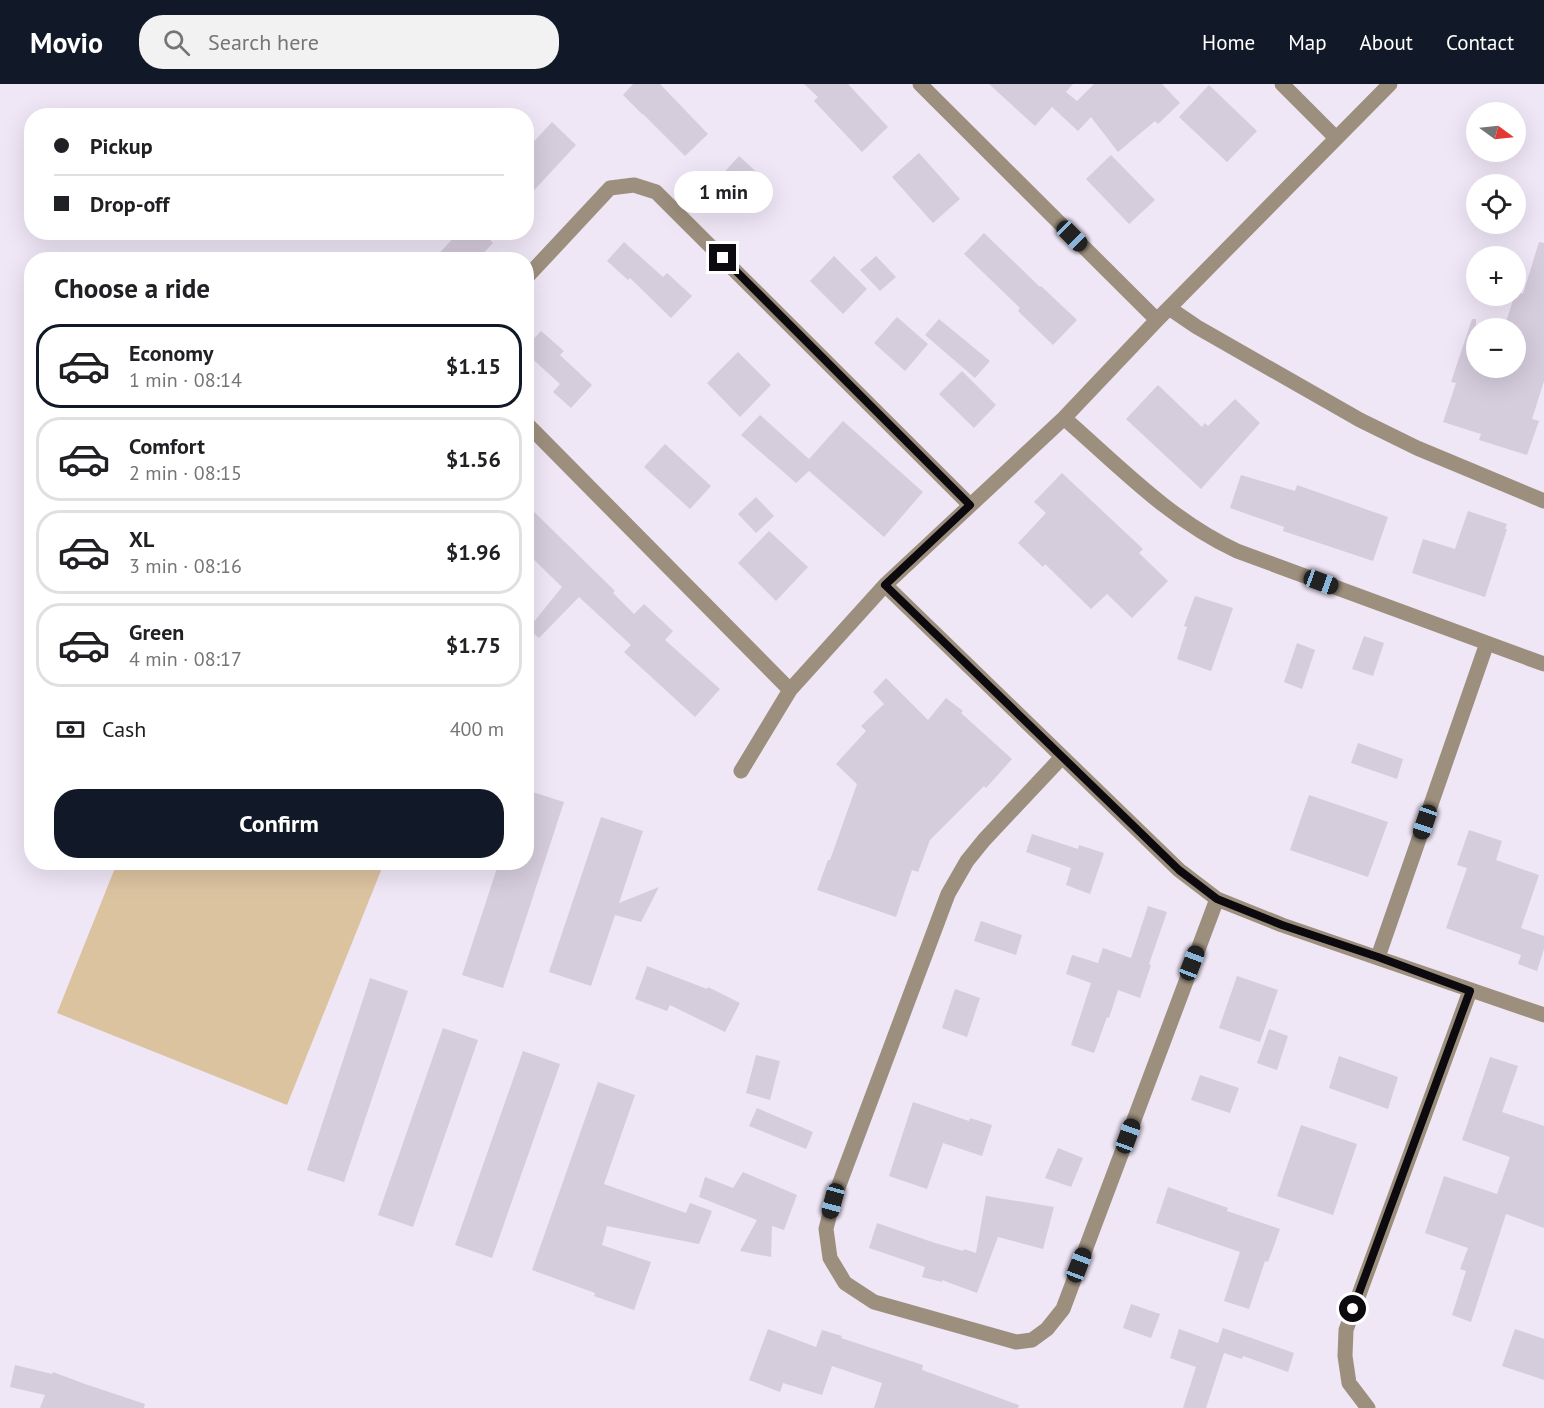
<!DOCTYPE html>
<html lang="en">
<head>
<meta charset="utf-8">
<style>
  :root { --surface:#fff; --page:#f2f2f2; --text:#202124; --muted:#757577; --line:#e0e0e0; --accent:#111827 }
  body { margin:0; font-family:"PT Sans",sans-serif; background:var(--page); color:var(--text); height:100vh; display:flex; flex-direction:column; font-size:22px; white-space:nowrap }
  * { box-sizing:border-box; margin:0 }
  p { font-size:20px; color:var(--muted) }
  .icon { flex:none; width:33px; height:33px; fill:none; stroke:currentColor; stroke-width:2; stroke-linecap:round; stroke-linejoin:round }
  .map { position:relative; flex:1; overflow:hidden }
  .drawer { position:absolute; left:24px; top:168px; width:510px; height:618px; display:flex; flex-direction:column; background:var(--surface); border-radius:24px; box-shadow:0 6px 24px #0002 }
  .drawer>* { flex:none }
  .guide { position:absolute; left:24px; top:24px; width:510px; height:132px; border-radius:24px; box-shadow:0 6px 24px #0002; display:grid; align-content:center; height:132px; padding:0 30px; background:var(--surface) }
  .needle { width:39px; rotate:105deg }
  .fabs { position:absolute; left:1466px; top:18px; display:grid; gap:12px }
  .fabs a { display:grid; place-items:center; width:60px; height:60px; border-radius:50%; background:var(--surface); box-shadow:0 6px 24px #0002; font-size:30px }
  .end { position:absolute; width:27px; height:27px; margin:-14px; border:8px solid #0d0a0f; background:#fff; box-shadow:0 0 0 3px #fff }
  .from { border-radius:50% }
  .bubble { position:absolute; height:42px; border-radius:21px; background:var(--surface); box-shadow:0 6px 24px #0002; font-size:20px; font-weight:800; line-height:42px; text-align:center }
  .car { position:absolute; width:18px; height:36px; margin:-18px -9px; border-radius:8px; box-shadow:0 0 4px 2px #0007; background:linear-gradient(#222 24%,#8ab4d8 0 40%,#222 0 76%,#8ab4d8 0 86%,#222 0) }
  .guide b { display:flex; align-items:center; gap:21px; height:57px; font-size:22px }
  .guide b+b { border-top:2px solid var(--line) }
  .guide i { width:15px; height:15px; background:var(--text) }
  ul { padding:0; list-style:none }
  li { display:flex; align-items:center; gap:18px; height:84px; margin:0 12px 9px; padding:0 18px; border:3px solid var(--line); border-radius:24px }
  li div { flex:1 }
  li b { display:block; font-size:22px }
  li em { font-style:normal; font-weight:800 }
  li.on { border-color:var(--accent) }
  li>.icon { width:54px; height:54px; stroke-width:1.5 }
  h2 { padding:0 30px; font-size:27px; line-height:72px }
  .pay { display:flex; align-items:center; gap:15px; height:66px; padding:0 30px; font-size:22px }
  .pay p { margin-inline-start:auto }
  .primary-button { display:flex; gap:12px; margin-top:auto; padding:12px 30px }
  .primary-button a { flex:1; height:69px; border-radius:24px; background:var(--accent); color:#fff; font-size:24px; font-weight:800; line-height:69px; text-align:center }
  header { display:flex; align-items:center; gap:36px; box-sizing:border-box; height:84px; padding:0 30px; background:var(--accent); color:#fff }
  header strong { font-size:28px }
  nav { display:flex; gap:33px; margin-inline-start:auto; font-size:21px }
  .search { width:420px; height:54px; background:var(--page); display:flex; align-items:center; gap:15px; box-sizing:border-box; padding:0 21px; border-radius:24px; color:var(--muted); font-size:22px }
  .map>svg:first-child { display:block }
  .green { fill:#dcc3a0 }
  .building { fill:#d5ccdc }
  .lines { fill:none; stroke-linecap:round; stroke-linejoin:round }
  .minor { stroke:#9d8f7d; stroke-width:15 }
  .route { stroke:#0d0a0f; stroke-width:8 }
</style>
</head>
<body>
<header>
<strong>Movio</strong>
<div class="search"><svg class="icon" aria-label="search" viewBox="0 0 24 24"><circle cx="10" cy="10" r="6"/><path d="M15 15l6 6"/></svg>Search here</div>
<nav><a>Home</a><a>Map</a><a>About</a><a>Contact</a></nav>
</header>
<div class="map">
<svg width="1544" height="1324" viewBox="0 0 1544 1324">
  <rect width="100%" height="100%" fill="#efe6f6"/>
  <!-- green -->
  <path class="green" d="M 117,779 L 384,779 L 287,1021 L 57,929 Z"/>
  <!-- building -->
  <path class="building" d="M 633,0 L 660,0 L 708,50 L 685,72 L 643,30 L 642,30 L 623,11 Z
    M 804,0 L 848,0 L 888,43 L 862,68 L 814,17 L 818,13 Z
    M 989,0 L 1073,0 L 1066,8 L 1077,17 L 1094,0 L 1162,0 L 1180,19 L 1158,40 L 1155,37 L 1118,68 L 1091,33 L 1078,47 L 1052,23 L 1035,42 Z
    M 1209,1 L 1257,47 L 1227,78 L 1179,33 Z
    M 552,38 L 576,61 L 526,115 L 526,66 Z
    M 919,69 L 960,115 L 933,139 L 892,93 Z
    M 1111,71 L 1155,116 L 1129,140 L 1086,95 Z
    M 739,72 L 763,94 L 741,118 L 717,96 Z
    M 459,148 L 483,148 L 493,159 L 477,176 L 433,176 Z
    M 984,149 L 1040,203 L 1041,202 L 1077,236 L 1053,261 L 1018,227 L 1020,224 L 964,170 Z
    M 624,158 L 663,193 L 667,189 L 692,212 L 671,234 L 630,194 L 628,196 L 607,177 Z
    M 1539,158 L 1544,159 L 1544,297 L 1532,335 L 1539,337 L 1527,371 L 1479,356 L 1481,350 L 1443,338 L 1456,299 L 1451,298 L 1472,235 L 1476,235 L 1476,284 L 1515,284 L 1515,244 L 1504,244 L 1516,207 L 1523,210 Z
    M 834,172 L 867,205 L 843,230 L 810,197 Z
    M 876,172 L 896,193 L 880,207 L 860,186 Z
    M 897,233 L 928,260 L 905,287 L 874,259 Z
    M 939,235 L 990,277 L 975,294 L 925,251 Z
    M 541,247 L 564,267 L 560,271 L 592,301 L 571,324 L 553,308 L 560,300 L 526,269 L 526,263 Z
    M 738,268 L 771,301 L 740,333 L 707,299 Z
    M 962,287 L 996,321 L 974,344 L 939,310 Z
    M 1158,301 L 1202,343 L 1205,339 L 1208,342 L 1235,315 L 1260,339 L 1201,405 L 1126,335 Z
    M 760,331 L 809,375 L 843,337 L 923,408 L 884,453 L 809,387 L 796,399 L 741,351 Z
    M 665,360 L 711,402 L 690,425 L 644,383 Z
    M 1062,389 L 1143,465 L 1139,469 L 1168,497 L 1132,534 L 1107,510 L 1091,525 L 1045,480 L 1043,483 L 1018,459 L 1046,429 L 1034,418 Z
    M 1241,391 L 1295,407 L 1297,401 L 1388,433 L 1373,477 L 1283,447 L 1284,443 L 1230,424 Z
    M 756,413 L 774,432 L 756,449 L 738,430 Z
    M 526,420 L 615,507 L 613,509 L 634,530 L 644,520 L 673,547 L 665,556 L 720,605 L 695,633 L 624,568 L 631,561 L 579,513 L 539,554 L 528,545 L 562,503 L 526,468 Z
    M 1468,427 L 1507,440 L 1505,445 L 1507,445 L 1485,513 L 1412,489 L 1423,455 L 1455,465 Z
    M 769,447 L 808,483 L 776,517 L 738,479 Z
    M 1195,512 L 1233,524 L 1211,587 L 1177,575 L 1187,543 L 1184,542 Z
    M 1364,552 L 1384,559 L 1373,592 L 1352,585 Z
    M 1297,559 L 1315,566 L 1302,605 L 1284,598 Z
    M 886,594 L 928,636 L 946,614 L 963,627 L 961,629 L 1012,675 L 986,704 L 984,702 L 930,756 L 918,788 L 912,786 L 896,833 L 817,806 L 828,776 L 830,776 L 857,700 L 836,680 L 866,647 L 861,642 L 884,620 L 873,608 Z
    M 1358,659 L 1403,675 L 1397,695 L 1351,679 Z
    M 526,706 L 564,718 L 503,904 L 462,891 L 499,778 L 526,778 Z
    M 1309,711 L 1388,738 L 1368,793 L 1290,766 Z
    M 601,733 L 643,747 L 619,819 L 659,803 L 641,838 L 615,831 L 591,902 L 549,888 Z
    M 1469,746 L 1502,757 L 1496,776 L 1539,791 L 1521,844 L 1544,852 L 1544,865 L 1537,887 L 1518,880 L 1521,871 L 1446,844 L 1467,784 L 1457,781 Z
    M 1032,750 L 1078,765 L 1079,761 L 1104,769 L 1090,810 L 1066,801 L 1071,784 L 1026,768 Z
    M 1148,822 L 1167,828 L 1149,880 L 1151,881 L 1140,914 L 1118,906 L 1109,934 L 1107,933 L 1094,969 L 1071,961 L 1091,899 L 1066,890 L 1072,871 L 1098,879 L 1103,864 L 1131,874 Z
    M 981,837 L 1022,851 L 1016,871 L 974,857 Z
    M 647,882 L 707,905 L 708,903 L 740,919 L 725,948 L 670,921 L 667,927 L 635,915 Z
    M 1237,892 L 1278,906 L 1260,958 L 1219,944 Z
    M 370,894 L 408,907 L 344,1098 L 307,1086 Z
    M 955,905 L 980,914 L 967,953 L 942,944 Z
    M 443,944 L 478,956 L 413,1143 L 378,1131 Z
    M 1269,945 L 1288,952 L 1277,986 L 1257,979 Z
    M 523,967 L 560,980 L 492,1174 L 455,1161 Z
    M 756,971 L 780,977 L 770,1016 L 746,1009 Z
    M 1339,972 L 1398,993 L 1388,1025 L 1329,1004 Z
    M 1490,973 L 1518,982 L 1502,1028 L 1544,1042 L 1544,1144 L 1506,1130 L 1471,1238 L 1452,1231 L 1466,1187 L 1460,1185 L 1468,1164 L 1425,1149 L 1444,1092 L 1497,1110 L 1510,1073 L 1462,1056 Z
    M 1200,991 L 1239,1004 L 1230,1029 L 1191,1016 Z
    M 598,998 L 635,1011 L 604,1100 L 686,1129 L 690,1119 L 712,1127 L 699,1160 L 607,1142 L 602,1161 L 651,1178 L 634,1226 L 594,1212 L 595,1209 L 532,1186 Z
    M 913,1018 L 969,1037 L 970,1034 L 992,1041 L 982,1072 L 943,1059 L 927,1105 L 889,1092 Z
    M 757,1024 L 813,1048 L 806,1065 L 749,1042 Z
    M 1301,1041 L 1357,1060 L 1333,1131 L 1277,1112 Z
    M 1058,1064 L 1083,1074 L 1071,1103 L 1045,1094 Z
    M 743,1088 L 797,1111 L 784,1146 L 772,1142 L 771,1173 L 740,1167 L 757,1136 L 699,1113 L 705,1093 L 733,1104 Z
    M 1168,1103 L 1228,1124 L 1227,1127 L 1280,1145 L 1268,1178 L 1265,1177 L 1249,1225 L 1224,1217 L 1240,1168 L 1156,1139 Z
    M 986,1112 L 1054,1123 L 1043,1165 L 998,1153 L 977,1209 L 942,1196 L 942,1198 L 922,1193 L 925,1183 L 869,1164 L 877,1139 L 932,1158 L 963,1167 L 964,1165 L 976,1169 Z
    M 1131,1220 L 1160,1230 L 1151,1254 L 1123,1244 Z
    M 1223,1244 L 1294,1269 L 1288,1288 L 1243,1272 L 1242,1275 L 1224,1269 L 1206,1324 L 1183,1324 L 1196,1283 L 1170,1274 L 1179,1245 L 1218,1259 Z
    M 768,1245 L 816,1263 L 822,1246 L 842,1252 L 841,1254 L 923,1281 L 922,1286 L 1019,1321 L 1018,1324 L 874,1324 L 882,1299 L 832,1282 L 822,1311 L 783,1299 L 780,1308 L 749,1296 Z
    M 1515,1245 L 1544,1255 L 1544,1296 L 1502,1282 Z
    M 15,1281 L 52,1290 L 53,1288 L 85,1300 L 145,1320 L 144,1324 L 40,1324 L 45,1311 L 10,1303 Z"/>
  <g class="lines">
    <!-- minor -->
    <path class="minor" d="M 920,0 L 1157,236
      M 1282,0 L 1336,54
      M 526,194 L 610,104 L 634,101 L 656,108 L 970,421
      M 1169,224 L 1197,243 L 1360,336 L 1417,364 L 1544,417
      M 1064,334 C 1119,382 1170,436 1237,467 L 1544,580
      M 526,339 L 790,606
      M 885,501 L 1179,786 L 1217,815 L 1282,841 L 1544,931
      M 1062,673 L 984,756 L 967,777 L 948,810 L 833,1117 L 826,1145 L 830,1174 L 845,1199 L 874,1218 L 1016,1258 L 1032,1256 L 1047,1245 L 1063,1225 L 1217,815
      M 741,687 L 790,606 L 885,501 L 1064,334 L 1157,236 L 1390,0
      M 1378,873 L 1487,559
      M 1368,1324 L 1349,1299 L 1345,1272 L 1346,1246 L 1470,907"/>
  </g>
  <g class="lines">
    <!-- route -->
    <path class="route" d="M 723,174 L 970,421 L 885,501 L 1179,786 L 1217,815 L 1282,841 L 1378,873 L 1470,907 L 1353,1225"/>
  </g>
</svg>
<div class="fabs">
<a><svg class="needle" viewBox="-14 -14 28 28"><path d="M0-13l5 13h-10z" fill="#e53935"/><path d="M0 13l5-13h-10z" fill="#757577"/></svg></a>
<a><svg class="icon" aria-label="locate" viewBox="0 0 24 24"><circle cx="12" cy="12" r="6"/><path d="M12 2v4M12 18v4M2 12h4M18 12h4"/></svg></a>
<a>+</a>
<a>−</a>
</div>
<i class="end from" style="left:1353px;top:1225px"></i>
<i class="end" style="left:723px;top:174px"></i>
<div class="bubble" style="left:674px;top:87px;width:99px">1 min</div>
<i class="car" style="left:1072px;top:152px;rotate:135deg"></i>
<i class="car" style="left:1321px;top:498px;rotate:110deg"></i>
<i class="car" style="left:1425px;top:738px;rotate:199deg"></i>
<i class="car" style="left:1192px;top:879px;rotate:21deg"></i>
<i class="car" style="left:1128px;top:1052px;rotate:20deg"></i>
<i class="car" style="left:833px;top:1117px;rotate:195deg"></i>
<i class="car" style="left:1079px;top:1181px;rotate:21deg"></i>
<div class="guide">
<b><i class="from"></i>Pickup</b>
<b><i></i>Drop-off</b>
</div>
<section class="drawer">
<h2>Choose a ride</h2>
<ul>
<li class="on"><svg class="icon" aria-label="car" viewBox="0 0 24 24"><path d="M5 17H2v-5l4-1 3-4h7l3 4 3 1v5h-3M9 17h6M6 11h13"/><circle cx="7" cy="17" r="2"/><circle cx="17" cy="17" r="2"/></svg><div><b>Economy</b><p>1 min · 08:14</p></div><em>$1.15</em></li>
<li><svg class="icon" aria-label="car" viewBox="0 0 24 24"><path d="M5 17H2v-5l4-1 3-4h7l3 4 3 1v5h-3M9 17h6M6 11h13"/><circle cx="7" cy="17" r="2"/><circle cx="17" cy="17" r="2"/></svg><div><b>Comfort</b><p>2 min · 08:15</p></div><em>$1.56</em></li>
<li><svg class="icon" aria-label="car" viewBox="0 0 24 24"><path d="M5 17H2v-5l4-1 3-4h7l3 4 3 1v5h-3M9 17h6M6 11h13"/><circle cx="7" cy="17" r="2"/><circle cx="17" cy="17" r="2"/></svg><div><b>XL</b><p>3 min · 08:16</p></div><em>$1.96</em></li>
<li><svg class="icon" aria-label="car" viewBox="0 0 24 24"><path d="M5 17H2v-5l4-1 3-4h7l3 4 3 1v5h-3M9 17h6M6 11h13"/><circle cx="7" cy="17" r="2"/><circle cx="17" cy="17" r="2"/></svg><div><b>Green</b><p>4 min · 08:17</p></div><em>$1.75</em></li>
</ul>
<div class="pay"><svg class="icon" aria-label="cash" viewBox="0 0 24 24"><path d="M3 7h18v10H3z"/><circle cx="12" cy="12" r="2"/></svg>Cash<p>400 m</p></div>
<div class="primary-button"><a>Confirm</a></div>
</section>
</div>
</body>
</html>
